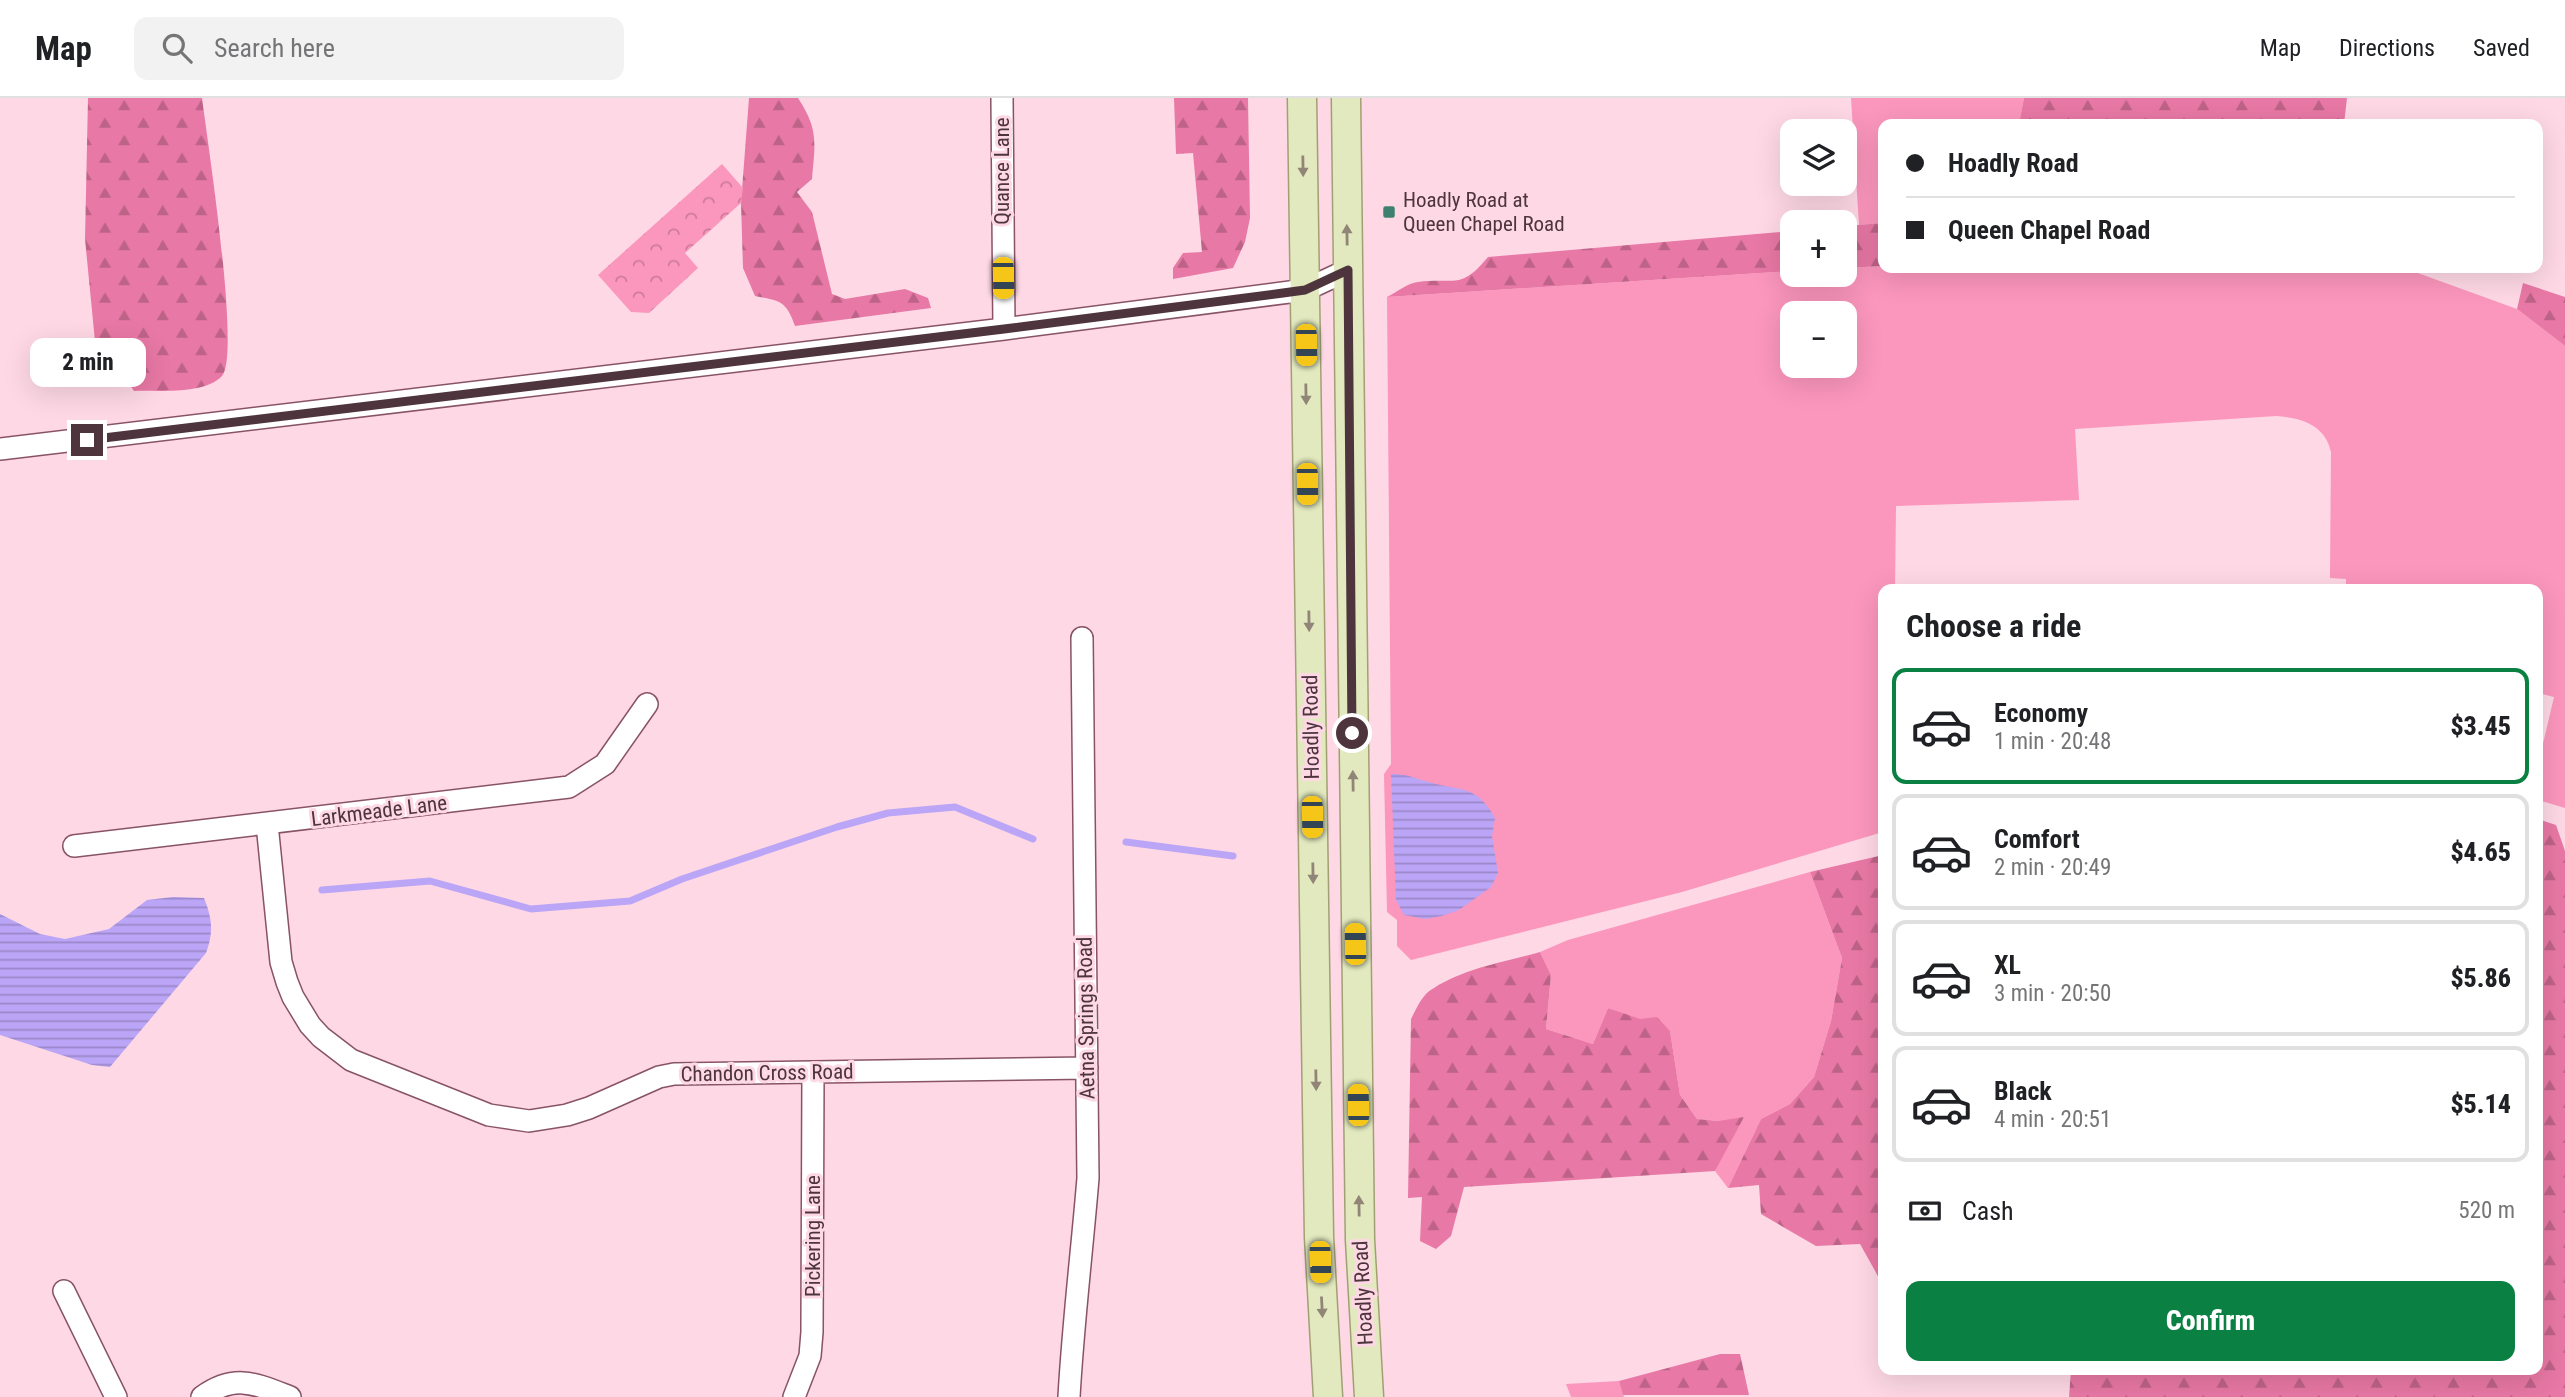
<!DOCTYPE html>
<html lang="en">
<head>
<meta charset="utf-8">
<style>
  :root { --surface:#fff; --page:#f2f2f2; --text:#202124; --muted:#757577; --line:#e0e0e0; --accent:#0b8043 }
  body { margin:0; font-family:"Roboto Condensed",sans-serif; background:var(--page); color:var(--text); height:100vh; display:flex; flex-direction:column; font-size:26px; white-space:nowrap }
  * { box-sizing:border-box; margin:0 }
  p { font-size:23px; color:var(--muted) }
  .icon { flex:none; width:38px; height:38px; fill:none; stroke:currentColor; stroke-width:2; stroke-linecap:round; stroke-linejoin:round }
  .map { position:relative; flex:1; overflow:hidden }
  .drawer { position:absolute; left:1878px; top:486px; width:665px; height:791px; display:flex; flex-direction:column; background:var(--surface); border-radius:14px; box-shadow:0 7px 28px #0002 }
  .drawer>* { flex:none }
  .top-card { position:absolute; left:1878px; top:21px; width:665px; height:154px; border-radius:14px; box-shadow:0 7px 28px #0002; display:grid; align-content:center; height:154px; padding:0 28px; background:var(--surface) }
  .tools { position:absolute; left:1780px; top:21px; display:grid; gap:14px }
  .tools a { display:grid; place-items:center; width:77px; height:77px; border-radius:14px; background:var(--surface); box-shadow:0 7px 28px #0002; font-size:35px }
  .end { position:absolute; width:32px; height:32px; margin:-16px; border:9px solid #4d343d; background:#fff; box-shadow:0 0 0 4px #fff }
  .from { border-radius:50% }
  .bubble { position:absolute; height:49px; border-radius:14px; background:var(--surface); box-shadow:0 7px 28px #0002; font-size:23px; font-weight:800; line-height:49px; text-align:center }
  .car { position:absolute; width:21px; height:42px; margin:-21px -10px; border-radius:9px; box-shadow:0 0 5px 2px #0007; background:linear-gradient(#f5c518 24%,#345 0 40%,#f5c518 0 76%,#345 0 86%,#f5c518 0) }
  .top-card b { display:flex; align-items:center; gap:24px; height:66px; font-size:26px }
  .top-card b+b { border-top:2px solid var(--line) }
  .top-card i { width:18px; height:18px; background:var(--text) }
  ul { padding:0; list-style:none }
  li { display:flex; align-items:center; gap:21px; height:116px; margin:0 14px 10px; padding:0 14px; border:4px solid var(--line); border-radius:14px }
  li div { flex:1 }
  li b { display:block; font-size:26px }
  li em { font-style:normal; font-weight:800 }
  li.on { border-color:var(--accent) }
  li>.icon { width:63px; height:63px; stroke-width:1.5 }
  h2 { padding:0 28px; font-size:32px; line-height:84px }
  .pay { display:flex; align-items:center; gap:18px; height:77px; padding:0 28px; font-size:26px }
  .pay p { margin-inline-start:auto }
  .cta { display:flex; gap:14px; margin-top:auto; padding:14px 28px }
  .cta a { flex:1; height:80px; border-radius:14px; background:var(--accent); color:#fff; font-size:28px; font-weight:800; line-height:80px; text-align:center }
  header { display:flex; align-items:center; gap:42px; box-sizing:border-box; height:98px; padding:0 35px; background:var(--surface); border-bottom:2px solid var(--line) }
  header strong { font-size:33px }
  nav { display:flex; gap:38px; margin-inline-start:auto; font-size:24px }
  .search { width:490px; height:63px; background:var(--page); display:flex; align-items:center; gap:18px; box-sizing:border-box; padding:0 24px; border-radius:14px; color:var(--muted); font-size:26px }
  .map>svg:first-child { display:block }
  .green { fill:#fb96bc; fill-rule:evenodd }
  .forest { fill:url(#forest-firs) }
  .park { fill:url(#park-crowns) }
  .water { fill:url(#water-rules) }
  .lines { fill:none; stroke-linecap:round; stroke-linejoin:round }
  .stream { stroke:#bba5f6; stroke-width:7 }
  .minor-casing { stroke:#885367; stroke-width:24 }
  .major-casing { stroke:#a1a074; stroke-width:31 }
  .minor { stroke:#fff; stroke-width:21 }
  .major { stroke:#e2e9be; stroke-width:28 }
  .oneway { fill:#908577 }
  .route { stroke:#4d343d; stroke-width:9 }
  .poi-dot { fill:#3e8070; stroke:#fed8e5; stroke-width:2.5 }
  .labels { text-anchor:middle; dominant-baseline:central; stroke-width:6; stroke-linejoin:round; paint-order:stroke }
  .street-label { font-size:21px; fill:#4d343d; stroke:#fed8e5 }
  .poi-label { font-size:21px; fill:#4d343d; stroke:#fed8e5; text-anchor:start }
</style>
</head>
<body>
<header>
<strong>Map</strong>
<div class="search"><svg class="icon" aria-label="search" viewBox="0 0 24 24"><circle cx="10" cy="10" r="6"/><path d="M15 15l6 6"/></svg>Search here</div>
<nav><a>Map</a><a>Directions</a><a>Saved</a></nav>
</header>
<div class="map">
<svg width="2565" height="1299" viewBox="0 0 2565 1299">
  <defs>
    <pattern id="forest-firs" width="22" height="20" patternUnits="userSpaceOnUse" patternTransform="scale(1.75)"><rect width="22" height="20" fill="#e878a5"/><path d="M5 1l3.5 6h-7zM16 11l3.5 6h-7z" fill="#be6388"/></pattern>
    <pattern id="park-crowns" width="20" height="18" patternUnits="userSpaceOnUse" patternTransform="scale(1.75)"><rect width="20" height="18" fill="#fb96bc"/><path d="M2 6a3 3 0 1 1 6 0M12 15a3 3 0 1 1 6 0" fill="none" stroke="#cd7b9a"/></pattern>
    <pattern id="water-rules" width="6" height="5" patternUnits="userSpaceOnUse" patternTransform="scale(1.75)"><rect width="6" height="5" fill="#bba5f6"/><path d="M0 2.5h6" fill="none" stroke="#9a87c8"/></pattern>
  </defs>
  <rect width="100%" height="100%" fill="#fed8e5"/>
  <!-- green -->
  <path class="green" d="M 1851,0 L 2024,0 L 2019,26 L 1883,26 L 1883,125 L 1859,127 Z
    M 1883,168 L 1883,170 L 2404,170 L 2517,211 L 2565,248 L 2565,710 L 2538,702 L 2538,667 L 2554,599 L 2538,595 L 2538,492 L 2346,492 L 2346,481 L 2330,480 L 2331,354 C 2325,327 2302,320 2276,318 L 2075,331 L 2079,402 L 1896,408 L 1895,492 L 1883,492 L 1883,734 L 1682,794 L 1411,862 L 1397,848 L 1397,822 L 1387,814 L 1384,676 L 1391,666 L 1387,199 L 1792,173 L 1792,177 L 1844,177 L 1845,170 ZM 1792,215 L 1844,215 L 1844,268 L 1792,268 Z
    M 1810,774 L 1842,860 L 1831,923 L 1814,979 L 1790,1006 L 1761,1021 L 1728,1090 L 1715,1073 L 1725,1049 L 1719,1023 L 1697,1021 L 1680,997 L 1670,933 L 1608,910 L 1593,946 L 1546,931 L 1551,877 L 1540,854 L 1568,842 Z
    M 1619,1283 L 1624,1299 L 1571,1299 L 1566,1286 Z"/>
  <!-- forest -->
  <path class="forest" d="M 88,0 L 202,0 C 207,39 241,257 222,278 C 204,297 159,292 134,293 L 127,283 L 109,277 L 97,264 L 85,141 Z
    M 749,0 L 798,0 C 819,32 815,45 812,81 L 797,94 L 812,114 L 832,196 L 845,201 L 905,191 L 928,200 L 931,210 L 795,228 C 786,203 781,203 755,198 L 743,170 L 741,105 Z
    M 1174,0 L 1248,0 L 1250,120 L 1245,144 L 1233,170 L 1173,181 L 1173,170 L 1183,155 L 1202,154 L 1193,55 L 1176,56 Z
    M 2024,0 L 2347,0 L 2344,26 L 2019,26 Z
    M 1883,125 L 1883,168 L 1845,170 L 1845,128 Z
    M 1792,133 L 1792,173 L 1387,199 C 1397,194 1408,185 1418,184 C 1455,179 1460,193 1488,159 Z
    M 2523,185 L 2565,199 L 2565,248 L 2517,211 Z
    M 2538,721 L 2556,727 L 2565,753 L 2565,1299 L 2069,1299 L 2071,1272 L 2538,1272 Z
    M 1883,757 L 1883,1187 L 1860,1146 L 1816,1148 L 1761,1116 L 1759,1087 L 1728,1090 L 1761,1021 L 1790,1006 L 1814,979 L 1831,923 L 1842,860 L 1810,774 Z
    M 1540,854 L 1551,877 L 1546,931 L 1593,946 L 1608,910 L 1640,921 L 1657,919 L 1670,933 L 1680,997 L 1697,1021 L 1719,1023 L 1744,1019 L 1715,1073 L 1464,1089 L 1451,1138 L 1436,1151 L 1420,1143 L 1422,1099 L 1408,1100 L 1411,921 C 1417,910 1422,896 1434,890 C 1465,870 1505,864 1540,854 Z
    M 1720,1256 L 1740,1256 L 1749,1297 L 1623,1297 L 1619,1283 Z"/>
  <!-- park -->
  <path class="park" d="M 722,66 L 743,90 L 741,105 L 685,155 L 698,170 L 649,215 L 631,214 L 598,177 Z"/>
  <!-- water -->
  <path class="water" d="M 1391,676 C 1409,676 1412,680 1429,684 C 1462,694 1476,686 1495,720 L 1492,738 L 1498,775 L 1491,789 L 1459,812 L 1442,818 L 1425,821 L 1404,817 L 1396,802 Z
    M 173,799 L 204,800 C 212,820 214,834 206,855 L 110,969 L 92,967 L 0,937 L 0,816 L 40,836 L 65,841 L 109,831 L 147,802 Z"/>
  <g class="lines">
    <!-- stream -->
    <path class="stream" d="M 1126,744 L 1233,758
      M 322,792 L 430,783 L 531,811 L 630,803 L 682,781 L 837,729 L 888,715 L 955,709 L 1033,741"/>
    <defs>
      <path id="minor" d="M 1002,0 L 1004,231
        M 0,351 L 1004,231 L 1305,192 L 1348,172
        M 267,726 L 281,864 L 287,884 L 293,899 L 310,927 L 321,939 L 351,962 L 489,1017 L 529,1023 L 567,1017 L 589,1010 L 659,979 L 674,976 L 1087,970
        M 74,748 L 569,689 L 605,666 L 647,606
        M 64,1193 L 116,1299
        M 202,1299 C 235,1275 256,1286 290,1299
        M 794,1299 L 810,1258 L 812,1234 L 813,974
        M 1069,1299 C 1073,1226 1082,1153 1088,1080 L 1082,540"/>
      <path id="major" d="M 1302,0 L 1319,1139 L 1328,1299
        M 1346,0 L 1360,1142 L 1369,1299"/>
    </defs>
    <!-- minor casing -->
    <use href="#minor" class="minor-casing"/>
    <!-- major casing -->
    <use href="#major" class="major-casing"/>
    <!-- minor -->
    <use href="#minor" class="minor"/>
    <!-- major -->
    <use href="#major" class="major"/>
  </g>
  <!-- one-way arrows -->
  <defs><path id="oneway-solid" d="M-6-.8H1V-3.2L6.5 0L1 3.2V.8H-6Z" transform="scale(1.75)"/></defs>
  <g class="oneway">
    <use href="#oneway-solid" transform="translate(1303 68) rotate(89)"/>
    <use href="#oneway-solid" transform="translate(1347 137) rotate(-91)"/>
    <use href="#oneway-solid" transform="translate(1306 296) rotate(89)"/>
    <use href="#oneway-solid" transform="translate(1309 523) rotate(89)"/>
    <use href="#oneway-solid" transform="translate(1353 683) rotate(-91)"/>
    <use href="#oneway-solid" transform="translate(1313 775) rotate(89)"/>
    <use href="#oneway-solid" transform="translate(1316 982) rotate(89)"/>
    <use href="#oneway-solid" transform="translate(1359 1108) rotate(-91)"/>
    <use href="#oneway-solid" transform="translate(1322 1209) rotate(87)"/>
  </g>
  <g class="lines">
    <!-- route -->
    <path class="route" d="M 87,342 L 1004,231 L 1283,195 L 1305,192 L 1348,172 L 1352,635"/>
  </g>
  <!-- markers -->
  <rect class="poi-dot" x="1382" y="107" width="14" height="14" rx="3.5"/>
  <g class="labels">
    <!-- street labels -->
    <g class="street-label">
      <text transform="translate(1002 73) rotate(-90)">Quance Lane</text>
      <text transform="translate(1311 629) rotate(-91)">Hoadly Road</text>
      <text transform="translate(379 713) rotate(-7)">Larkmeade Lane</text>
      <text transform="translate(1086 920) rotate(-91)">Aetna Springs Road</text>
      <text transform="translate(767 975) rotate(-1)">Chandon Cross Road</text>
      <text transform="translate(813 1138) rotate(-90)">Pickering Lane</text>
      <text transform="translate(1363 1195) rotate(-93)">Hoadly Road</text>
    </g>
    <!-- poi labels -->
    <g class="poi-label">
      <text x="1403" y="102">Hoadly Road at<tspan x="1403" dy="24">Queen Chapel Road</tspan></text>
    </g>
  </g>
</svg>
<div class="tools">
<a><svg class="icon" aria-label="layers" viewBox="0 0 24 24"><path d="M12 4l9 5-9 5-9-5zM3 14l9 5 9-5"/></svg></a>
<a>+</a>
<a>−</a>
</div>
<i class="end from" style="left:1352px;top:635px"></i>
<i class="end" style="left:87px;top:342px"></i>
<div class="bubble" style="left:30px;top:240px;width:116px">2 min</div>
<i class="car" style="left:1003px;top:180px;rotate:179deg"></i>
<i class="car" style="left:1306px;top:247px;rotate:179deg"></i>
<i class="car" style="left:1307px;top:386px;rotate:179deg"></i>
<i class="car" style="left:1312px;top:719px;rotate:179deg"></i>
<i class="car" style="left:1355px;top:846px;rotate:359deg"></i>
<i class="car" style="left:1358px;top:1007px;rotate:359deg"></i>
<i class="car" style="left:1320px;top:1164px;rotate:178deg"></i>
<div class="top-card">
<b><i class="from"></i>Hoadly Road</b>
<b><i></i>Queen Chapel Road</b>
</div>
<section class="drawer">
<h2>Choose a ride</h2>
<ul>
<li class="on"><svg class="icon" aria-label="car" viewBox="0 0 24 24"><path d="M5 17H2v-5l4-1 3-4h7l3 4 3 1v5h-3M9 17h6M6 11h13"/><circle cx="7" cy="17" r="2"/><circle cx="17" cy="17" r="2"/></svg><div><b>Economy</b><p>1 min · 20:48</p></div><em>$3.45</em></li>
<li><svg class="icon" aria-label="car" viewBox="0 0 24 24"><path d="M5 17H2v-5l4-1 3-4h7l3 4 3 1v5h-3M9 17h6M6 11h13"/><circle cx="7" cy="17" r="2"/><circle cx="17" cy="17" r="2"/></svg><div><b>Comfort</b><p>2 min · 20:49</p></div><em>$4.65</em></li>
<li><svg class="icon" aria-label="car" viewBox="0 0 24 24"><path d="M5 17H2v-5l4-1 3-4h7l3 4 3 1v5h-3M9 17h6M6 11h13"/><circle cx="7" cy="17" r="2"/><circle cx="17" cy="17" r="2"/></svg><div><b>XL</b><p>3 min · 20:50</p></div><em>$5.86</em></li>
<li><svg class="icon" aria-label="car" viewBox="0 0 24 24"><path d="M5 17H2v-5l4-1 3-4h7l3 4 3 1v5h-3M9 17h6M6 11h13"/><circle cx="7" cy="17" r="2"/><circle cx="17" cy="17" r="2"/></svg><div><b>Black</b><p>4 min · 20:51</p></div><em>$5.14</em></li>
</ul>
<div class="pay"><svg class="icon" aria-label="cash" viewBox="0 0 24 24"><path d="M3 7h18v10H3z"/><circle cx="12" cy="12" r="2"/></svg>Cash<p>520 m</p></div>
<div class="cta"><a>Confirm</a></div>
</section>
</div>
</body>
</html>
